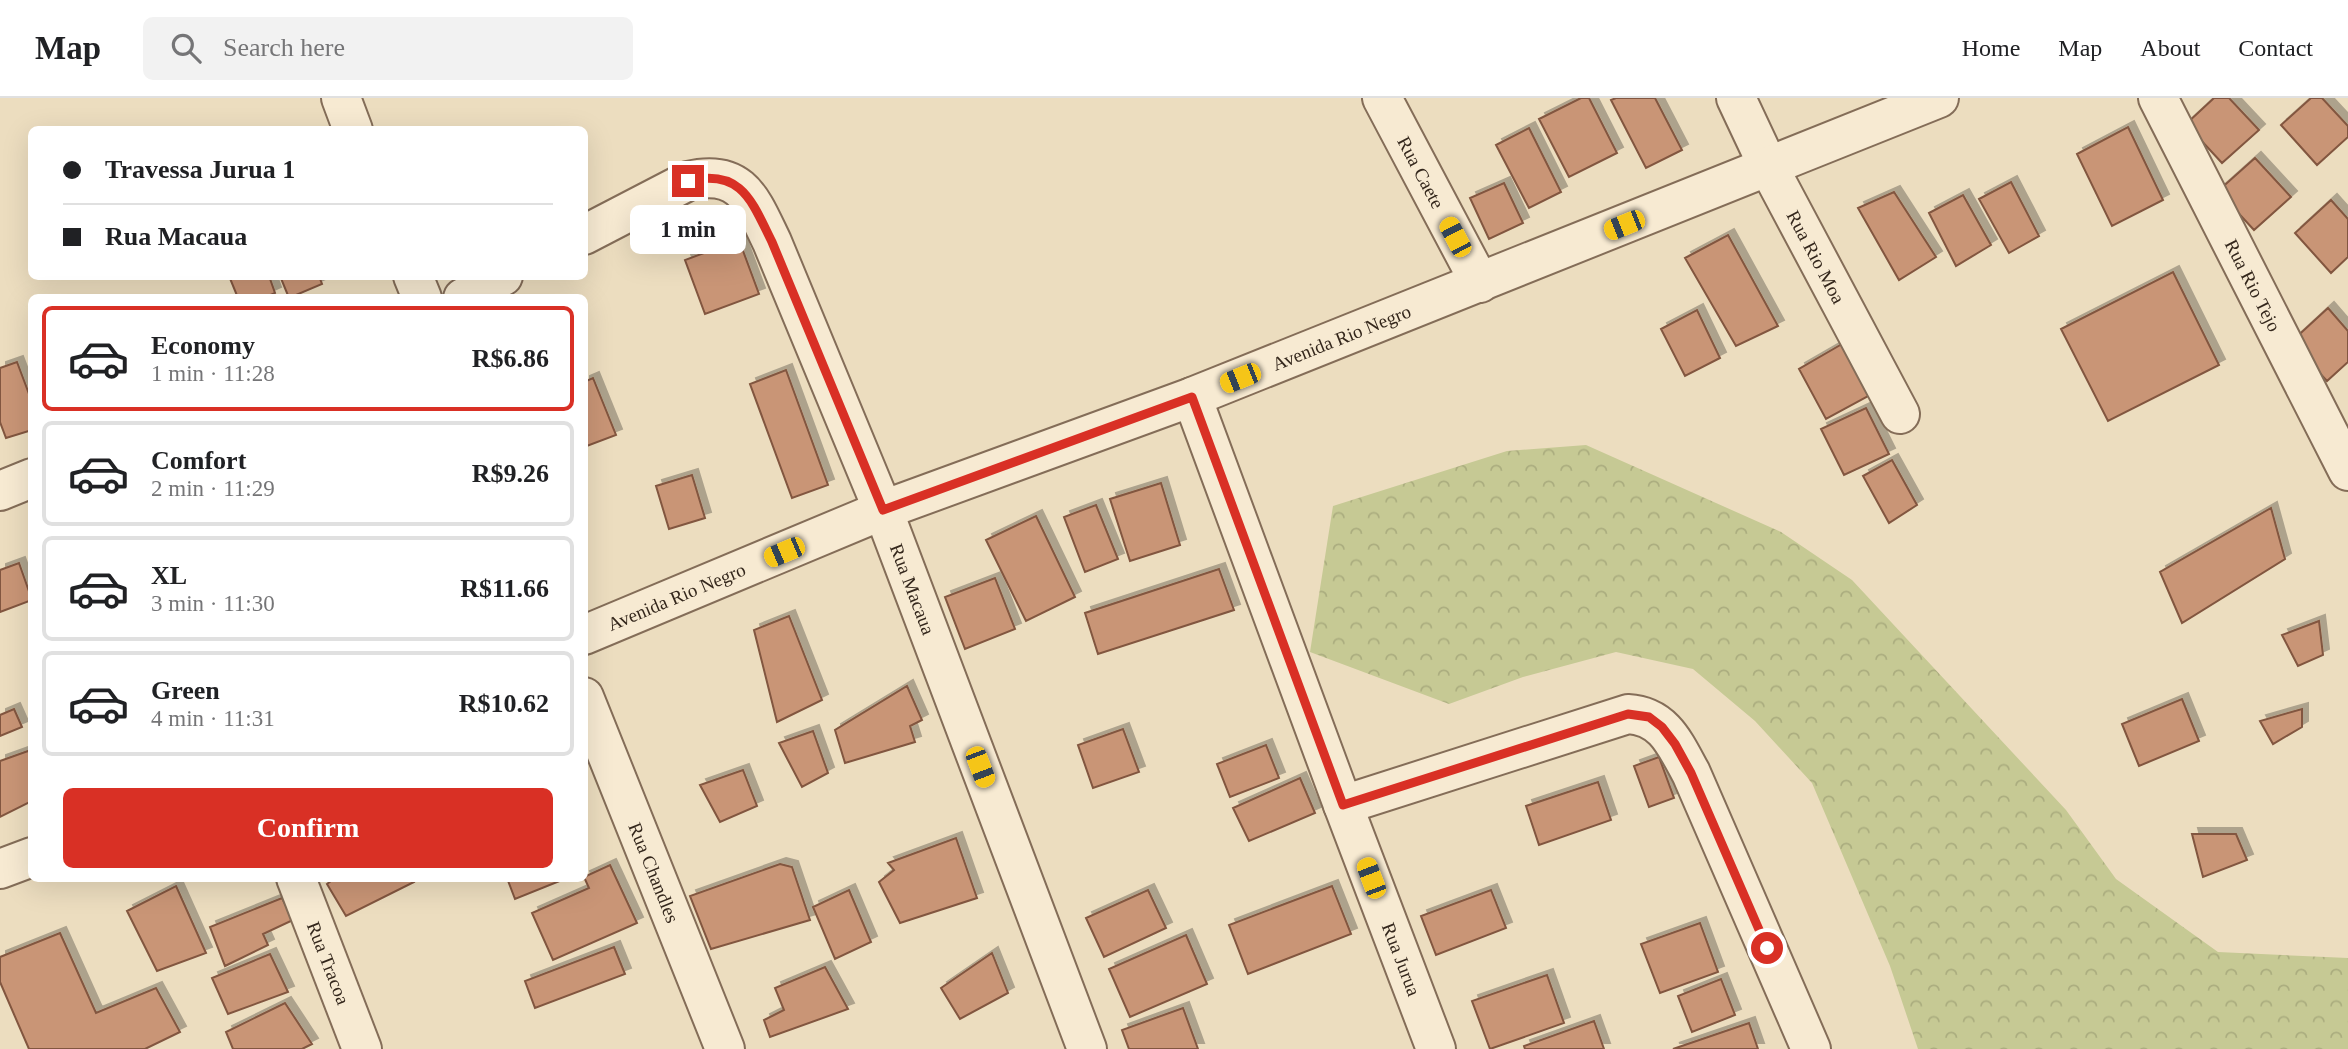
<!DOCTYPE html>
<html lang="en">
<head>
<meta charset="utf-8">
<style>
  :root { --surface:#fff; --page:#f2f2f2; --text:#202124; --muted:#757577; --line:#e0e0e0; --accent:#d93025 }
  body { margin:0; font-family:Georgia,serif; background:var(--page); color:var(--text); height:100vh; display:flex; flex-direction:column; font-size:26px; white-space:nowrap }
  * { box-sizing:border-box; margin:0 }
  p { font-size:23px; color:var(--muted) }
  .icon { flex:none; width:38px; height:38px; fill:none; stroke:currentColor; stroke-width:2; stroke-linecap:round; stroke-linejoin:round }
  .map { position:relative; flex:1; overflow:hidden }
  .drawer { position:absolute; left:28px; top:196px; width:560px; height:588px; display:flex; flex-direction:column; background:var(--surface); border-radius:10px; box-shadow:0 7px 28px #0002 }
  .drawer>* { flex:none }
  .hud { position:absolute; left:28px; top:28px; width:560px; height:154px; border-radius:10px; box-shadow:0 7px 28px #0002; display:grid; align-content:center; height:154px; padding:0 35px; background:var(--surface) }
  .end { position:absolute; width:32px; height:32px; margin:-16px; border:9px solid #d93025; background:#fff; box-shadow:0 0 0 4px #fff }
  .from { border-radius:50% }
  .bubble { position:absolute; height:49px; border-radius:10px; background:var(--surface); box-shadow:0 7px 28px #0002; font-size:23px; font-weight:600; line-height:49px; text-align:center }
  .car { position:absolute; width:21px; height:42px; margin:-21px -10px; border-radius:9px; box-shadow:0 0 5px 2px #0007; background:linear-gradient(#f5c518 24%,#345 0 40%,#f5c518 0 76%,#345 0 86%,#f5c518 0) }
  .hud b { display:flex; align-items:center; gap:24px; height:66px; font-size:26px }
  .hud b+b { border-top:2px solid var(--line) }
  .hud i { width:18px; height:18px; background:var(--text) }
  ul { padding:12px 0 0; list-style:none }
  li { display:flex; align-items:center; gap:21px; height:105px; margin:0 14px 10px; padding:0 21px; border:4px solid var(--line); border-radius:10px }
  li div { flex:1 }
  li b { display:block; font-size:26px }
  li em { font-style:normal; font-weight:600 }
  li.active { border-color:var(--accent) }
  li>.icon { width:63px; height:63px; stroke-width:1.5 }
  .action { display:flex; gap:14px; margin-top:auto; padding:14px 35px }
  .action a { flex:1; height:80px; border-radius:10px; background:var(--accent); color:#fff; font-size:28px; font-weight:600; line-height:80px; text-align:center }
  header { display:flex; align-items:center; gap:42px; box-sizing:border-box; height:98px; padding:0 35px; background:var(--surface); border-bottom:2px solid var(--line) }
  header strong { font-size:33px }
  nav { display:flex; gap:38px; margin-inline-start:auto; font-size:24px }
  .search { width:490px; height:63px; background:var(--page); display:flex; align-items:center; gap:18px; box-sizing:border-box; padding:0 24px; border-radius:10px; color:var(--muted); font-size:26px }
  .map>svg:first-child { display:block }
  .forest { fill:url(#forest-crowns) }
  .building { fill:#c99576; stroke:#82563f; stroke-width:2; filter:url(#shadow) }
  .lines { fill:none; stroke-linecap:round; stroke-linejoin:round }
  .street-casing { stroke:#846d58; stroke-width:42 }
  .street { stroke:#f7ead2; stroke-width:38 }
  .route { stroke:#d93025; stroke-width:9 }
  .labels { text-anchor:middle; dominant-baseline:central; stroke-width:6; stroke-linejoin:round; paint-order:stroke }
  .street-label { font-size:19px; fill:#34271c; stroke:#f4e7cf }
</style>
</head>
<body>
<header>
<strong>Map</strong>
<div class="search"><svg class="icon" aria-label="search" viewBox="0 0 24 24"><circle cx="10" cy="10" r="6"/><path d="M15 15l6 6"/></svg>Search here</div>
<nav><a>Home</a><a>Map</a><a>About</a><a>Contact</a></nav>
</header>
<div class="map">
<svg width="2348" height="951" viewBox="0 0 2348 951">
  <defs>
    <pattern id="forest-crowns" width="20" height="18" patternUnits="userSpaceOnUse" patternTransform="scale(1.75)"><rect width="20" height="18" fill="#c6c994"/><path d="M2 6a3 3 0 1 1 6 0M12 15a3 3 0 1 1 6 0" fill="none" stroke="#abad7f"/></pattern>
    <filter id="shadow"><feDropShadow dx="6" dy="-6" stdDeviation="0" flood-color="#0004"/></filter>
  </defs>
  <rect width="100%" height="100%" fill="#ecddbf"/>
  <!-- forest -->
  <path class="forest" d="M 1586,347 L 1781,434 L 1852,482 L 2066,712 L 2116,781 L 2218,854 L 2348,860 L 2348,951 L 1918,951 L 1890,868 L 1812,685 L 1755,623 L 1693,571 L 1616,554 L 1523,579 L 1449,606 L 1310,554 L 1333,408 L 1507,353 Z"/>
  <!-- building -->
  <path class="building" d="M 1581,0 L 1589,0 L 1617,55 L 1569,79 L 1539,21 Z
    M 1616,0 L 1655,0 L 1682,52 L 1646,70 L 1611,2 Z
    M 2214,0 L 2229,0 L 2259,32 L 2222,65 L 2186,26 Z
    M 2311,0 L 2322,0 L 2348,28 L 2348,39 L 2317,67 L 2281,27 Z
    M 2128,29 L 2163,102 L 2112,128 L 2077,56 Z
    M 1529,30 L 1561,94 L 1529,110 L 1496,47 Z
    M 2255,60 L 2291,99 L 2254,132 L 2218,93 Z
    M 2011,84 L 2039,138 L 2009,155 L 1979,101 Z
    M 1504,85 L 1523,125 L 1489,141 L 1470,100 Z
    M 1894,94 L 1936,159 L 1899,182 L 1858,110 Z
    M 1963,97 L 1991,147 L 1956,168 L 1929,115 Z
    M 2331,102 L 2348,121 L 2348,159 L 2331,175 L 2295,135 Z
    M 1728,137 L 1778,228 L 1736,248 L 1685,160 Z
    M 739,142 L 759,196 L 705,216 L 685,162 Z
    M 2173,174 L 2219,267 L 2108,323 L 2061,231 Z
    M 229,178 L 269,178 L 275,195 L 264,200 L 238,200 Z
    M 280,178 L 319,178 L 322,186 L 289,200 Z
    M 2328,210 L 2348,233 L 2348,264 L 2327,283 L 2291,244 Z
    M 1697,212 L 1720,260 L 1685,278 L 1661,231 Z
    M 1842,246 L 1874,295 L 1826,321 L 1799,271 Z
    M 17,264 L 32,304 L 32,332 L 6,340 L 0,324 L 0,270 Z
    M 786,272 L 828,387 L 792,400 L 750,286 Z
    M 593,280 L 616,337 L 584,349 L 584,284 Z
    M 1866,310 L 1889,356 L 1844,377 L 1821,331 Z
    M 1892,362 L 1917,407 L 1889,425 L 1863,378 Z
    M 692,377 L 705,420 L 669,431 L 656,388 Z
    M 1161,385 L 1180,447 L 1130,463 L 1110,401 Z
    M 1096,407 L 1118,461 L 1085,474 L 1064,419 Z
    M 2271,410 L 2285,461 L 2182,525 L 2160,474 Z
    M 1036,418 L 1075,499 L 1026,523 L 986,442 Z
    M 19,465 L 32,502 L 0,514 L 0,472 Z
    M 1219,471 L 1234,512 L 1098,556 L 1085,515 Z
    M 995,480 L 1015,531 L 965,551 L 945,499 Z
    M 789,518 L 822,602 L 777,624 L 754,532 Z
    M 2319,523 L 2323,557 L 2298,568 L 2282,537 Z
    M 907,588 L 922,622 L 910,628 L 915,644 L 845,665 L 835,632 Z
    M 2182,601 L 2199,643 L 2139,668 L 2122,626 Z
    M 14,611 L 22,629 L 0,638 L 0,617 Z
    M 2302,611 L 2302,629 L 2273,646 L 2260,623 Z
    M 1123,631 L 1139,674 L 1093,690 L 1078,647 Z
    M 813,633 L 828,675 L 802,689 L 779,645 Z
    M 1266,647 L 1279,680 L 1230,699 L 1217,666 Z
    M 28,653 L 32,659 L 32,703 L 0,719 L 0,663 Z
    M 1659,659 L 1674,700 L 1649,709 L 1634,668 Z
    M 743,672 L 757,708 L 720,724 L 700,687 Z
    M 1300,680 L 1315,715 L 1249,743 L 1233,710 Z
    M 1598,684 L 1611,722 L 1539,747 L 1526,708 Z
    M 2192,736 L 2236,736 L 2247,762 L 2203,779 Z
    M 956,740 L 977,800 L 900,825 L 879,784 L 894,772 L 888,765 Z
    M 780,766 L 792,769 L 810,822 L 711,851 L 690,798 Z
    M 610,767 L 637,825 L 553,862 L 532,815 L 589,790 L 584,779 Z
    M 335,780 L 412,780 L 414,784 L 346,818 L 327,786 Z
    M 507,780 L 567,780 L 515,801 Z
    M 176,788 L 206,855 L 157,873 L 127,813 Z
    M 1332,788 L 1351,836 L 1248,876 L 1229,827 Z
    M 849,792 L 871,844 L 835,861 L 813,809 Z
    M 1148,792 L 1166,830 L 1104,859 L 1086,820 Z
    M 1491,792 L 1506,830 L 1436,857 L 1421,818 Z
    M 282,800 L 293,822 L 263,836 L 268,847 L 225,868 L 210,829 Z
    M 1700,825 L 1718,874 L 1660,895 L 1641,846 Z
    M 60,835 L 96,915 L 156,890 L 180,934 L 145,951 L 29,951 L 0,884 L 0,859 Z
    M 1186,837 L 1207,886 L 1130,919 L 1109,871 Z
    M 614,849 L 625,876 L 535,910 L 525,883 Z
    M 992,855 L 1008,895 L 960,921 L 941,890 Z
    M 270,856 L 288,894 L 228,916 L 212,880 Z
    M 825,869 L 848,911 L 770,939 L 764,922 L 784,912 L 775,890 Z
    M 1547,877 L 1564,925 L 1490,951 L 1472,903 Z
    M 1721,881 L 1735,917 L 1692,934 L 1678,898 Z
    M 285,905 L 312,946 L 302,951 L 233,951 L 226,934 Z
    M 1183,910 L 1198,951 L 1129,951 L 1122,932 Z
    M 1594,923 L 1604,951 L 1525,951 L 1524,948 Z
    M 1749,925 L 1758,951 L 1673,951 Z"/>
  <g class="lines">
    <defs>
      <g id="street">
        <path d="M 341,0 L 353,32"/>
        <path id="s1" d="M 1382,0 L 1480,185"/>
        <path id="s2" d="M 1736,0 L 1768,68 L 1900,316"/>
        <path id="s3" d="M 2158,0 L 2348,373"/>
        <path id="s4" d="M 584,137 L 688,83 C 742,70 752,103 772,144 L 883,412 L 1087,951"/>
        <path d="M 413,178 L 422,200"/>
        <path d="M 463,200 L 503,178"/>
        <path id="s5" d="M 1192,299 L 1343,707 L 1436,951"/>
        <path d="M 0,393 L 32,380"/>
        <path id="s6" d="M 584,537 L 883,412 L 1192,299 L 1939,0"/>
        <path id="s7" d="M 584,599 L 725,951"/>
        <path d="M 1343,707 L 1628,616 C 1664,618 1675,646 1691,675 L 1811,951"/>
        <path d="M 0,771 L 32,759"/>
        <path id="s8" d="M 296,780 L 362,951"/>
      </g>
    </defs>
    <!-- street casing -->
    <use href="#street" class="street-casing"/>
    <!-- street -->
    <use href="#street" class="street"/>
  </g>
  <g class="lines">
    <!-- route -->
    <path class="route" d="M 688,83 C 742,70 752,104 772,144 L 883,412 L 1192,299 L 1343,707 L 1628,616 L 1649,619 L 1662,629 L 1675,646 L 1691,675 L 1767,850"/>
  </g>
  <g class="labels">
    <!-- street labels -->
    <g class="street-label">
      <text stroke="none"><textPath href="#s1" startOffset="84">Rua Caete</textPath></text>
      <text stroke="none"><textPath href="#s2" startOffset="178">Rua Rio Moa</textPath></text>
      <text stroke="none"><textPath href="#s3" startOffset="210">Rua Rio Tejo</textPath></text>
      <text stroke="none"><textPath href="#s6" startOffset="814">Avenida Rio Negro</textPath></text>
      <text stroke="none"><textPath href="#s4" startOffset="609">Rua Macaua</textPath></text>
      <text stroke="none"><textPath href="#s6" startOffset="100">Avenida Rio Negro</textPath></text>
      <text stroke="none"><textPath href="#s7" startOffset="189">Rua Chandles</textPath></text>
      <text stroke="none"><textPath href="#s5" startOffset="600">Rua Jurua</textPath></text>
      <text stroke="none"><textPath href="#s8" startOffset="91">Rua Tracoa</textPath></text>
    </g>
  </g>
</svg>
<i class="end from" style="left:1767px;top:850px"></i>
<i class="end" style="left:688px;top:83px"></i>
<div class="bubble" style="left:630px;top:107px;width:116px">1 min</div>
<i class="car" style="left:1624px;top:127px;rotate:248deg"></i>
<i class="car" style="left:1455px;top:139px;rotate:332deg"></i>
<i class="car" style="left:1240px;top:280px;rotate:248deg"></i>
<i class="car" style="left:784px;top:454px;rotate:247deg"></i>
<i class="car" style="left:980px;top:669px;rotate:159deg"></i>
<i class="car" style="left:1371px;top:780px;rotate:339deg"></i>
<div class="hud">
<b><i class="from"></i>Travessa Jurua 1</b>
<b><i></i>Rua Macaua</b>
</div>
<section class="drawer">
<ul>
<li class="active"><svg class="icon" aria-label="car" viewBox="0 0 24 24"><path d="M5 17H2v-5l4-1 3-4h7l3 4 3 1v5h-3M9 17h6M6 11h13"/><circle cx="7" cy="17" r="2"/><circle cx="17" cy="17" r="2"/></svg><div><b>Economy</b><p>1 min · 11:28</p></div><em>R$6.86</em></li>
<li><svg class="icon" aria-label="car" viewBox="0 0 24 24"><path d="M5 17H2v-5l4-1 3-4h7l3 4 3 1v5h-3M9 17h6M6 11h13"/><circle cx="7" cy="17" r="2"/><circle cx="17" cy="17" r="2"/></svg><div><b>Comfort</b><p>2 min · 11:29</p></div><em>R$9.26</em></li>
<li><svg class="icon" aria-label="car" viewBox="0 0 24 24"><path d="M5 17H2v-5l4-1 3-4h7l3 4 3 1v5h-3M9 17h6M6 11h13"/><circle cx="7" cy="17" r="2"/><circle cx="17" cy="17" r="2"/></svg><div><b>XL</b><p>3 min · 11:30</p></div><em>R$11.66</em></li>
<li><svg class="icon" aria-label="car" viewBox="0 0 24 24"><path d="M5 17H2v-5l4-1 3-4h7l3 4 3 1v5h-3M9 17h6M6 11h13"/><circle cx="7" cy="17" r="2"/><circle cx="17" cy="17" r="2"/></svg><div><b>Green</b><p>4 min · 11:31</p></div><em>R$10.62</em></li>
</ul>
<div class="action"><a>Confirm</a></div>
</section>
</div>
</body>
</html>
